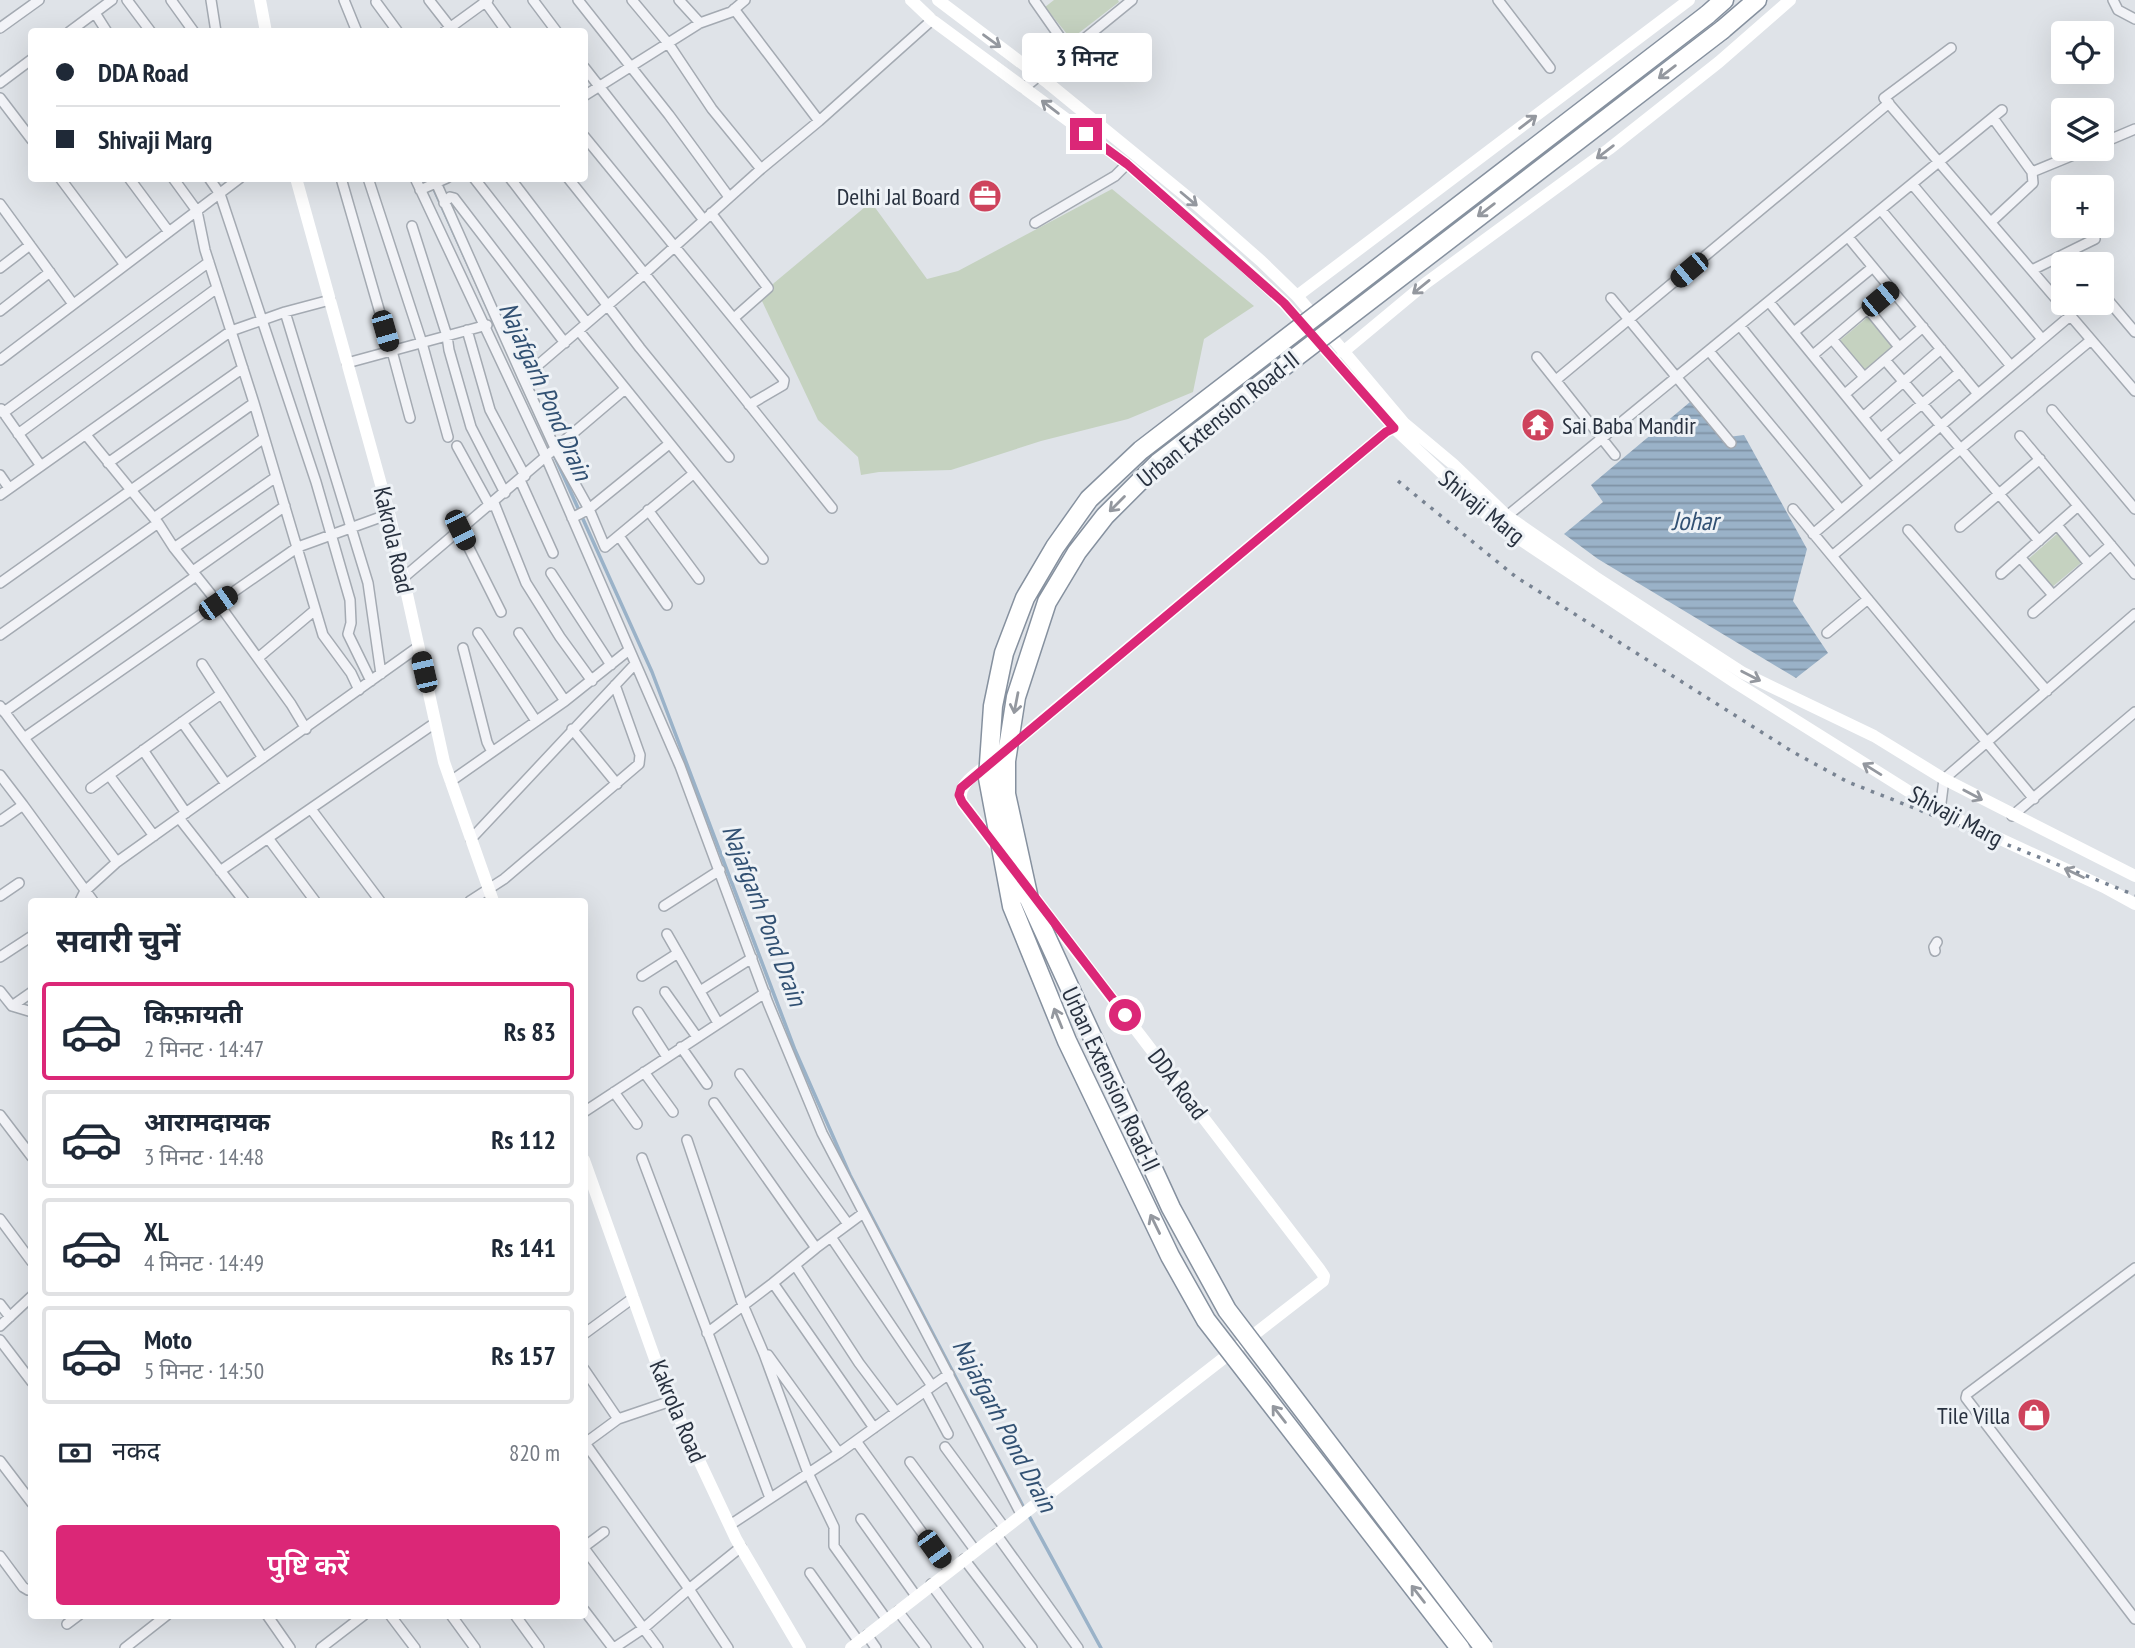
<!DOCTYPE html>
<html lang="hi">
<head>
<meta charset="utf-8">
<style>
  :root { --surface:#fff; --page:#f6f6f7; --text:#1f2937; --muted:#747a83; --line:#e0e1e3; --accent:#db2777 }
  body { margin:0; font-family:"PT Sans Narrow","Noto Sans Devanagari",sans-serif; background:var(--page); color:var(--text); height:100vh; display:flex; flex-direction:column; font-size:26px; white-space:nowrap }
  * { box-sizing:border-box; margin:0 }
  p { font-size:23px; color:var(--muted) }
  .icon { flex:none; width:38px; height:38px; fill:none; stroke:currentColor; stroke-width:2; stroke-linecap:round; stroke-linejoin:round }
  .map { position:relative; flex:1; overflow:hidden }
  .side { position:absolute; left:28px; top:898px; width:560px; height:721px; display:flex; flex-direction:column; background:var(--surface); border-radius:7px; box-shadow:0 7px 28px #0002 }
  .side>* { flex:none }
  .hud { position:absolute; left:28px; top:28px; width:560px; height:154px; border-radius:7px; box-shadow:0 7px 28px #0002; display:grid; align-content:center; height:154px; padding:0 28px; background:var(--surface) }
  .fabs { position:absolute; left:2051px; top:21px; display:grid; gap:14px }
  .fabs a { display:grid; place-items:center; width:63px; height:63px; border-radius:7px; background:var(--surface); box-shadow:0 7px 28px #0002; font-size:35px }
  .end { position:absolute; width:32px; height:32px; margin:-16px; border:9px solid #db2777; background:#fff; box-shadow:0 0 0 4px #fff }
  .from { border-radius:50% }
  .bubble { position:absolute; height:49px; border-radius:7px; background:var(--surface); box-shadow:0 7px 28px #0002; font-size:23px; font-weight:600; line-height:49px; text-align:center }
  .car { position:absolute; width:21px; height:42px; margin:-21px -10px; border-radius:9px; box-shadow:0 0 5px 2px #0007; background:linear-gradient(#222 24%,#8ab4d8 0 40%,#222 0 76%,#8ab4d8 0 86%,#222 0) }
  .hud b { display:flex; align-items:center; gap:24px; height:66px; font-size:26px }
  .hud b+b { border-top:2px solid var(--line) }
  .hud i { width:18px; height:18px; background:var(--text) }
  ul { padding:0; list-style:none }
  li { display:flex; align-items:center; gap:21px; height:98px; margin:0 14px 10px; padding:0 14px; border:4px solid var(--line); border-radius:7px }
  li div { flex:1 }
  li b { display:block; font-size:26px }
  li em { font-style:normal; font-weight:600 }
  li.selected { border-color:var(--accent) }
  li>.icon { width:63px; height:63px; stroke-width:1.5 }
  h2 { padding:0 28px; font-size:32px; line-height:84px }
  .pay { display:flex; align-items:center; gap:18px; height:77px; padding:0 28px; font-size:26px }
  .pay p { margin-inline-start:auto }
  .cta { display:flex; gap:14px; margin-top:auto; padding:14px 28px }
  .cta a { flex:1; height:80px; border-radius:7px; background:var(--accent); color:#fff; font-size:28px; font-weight:600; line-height:80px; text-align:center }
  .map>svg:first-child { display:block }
  .green { fill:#c5d2c0 }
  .water { fill:url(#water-rules) }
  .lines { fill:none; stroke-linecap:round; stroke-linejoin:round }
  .stream { stroke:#9ab2c8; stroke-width:3.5 }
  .street-casing { stroke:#a4aab2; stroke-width:12 }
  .highway-casing { stroke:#86919f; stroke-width:21 }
  .street { stroke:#f2f3f7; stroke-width:9 }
  .secondary { stroke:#fff; stroke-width:12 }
  .highway { stroke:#fff; stroke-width:18 }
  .rail { stroke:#788392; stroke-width:3.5; stroke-dasharray:3.5 7; stroke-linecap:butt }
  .highway-bridge-casing { stroke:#86919f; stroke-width:21; stroke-linecap:butt }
  .highway-bridge { stroke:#fff; stroke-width:18 }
  .oneway { stroke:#94989f }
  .route { stroke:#db2777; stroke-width:9 }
  .labels { text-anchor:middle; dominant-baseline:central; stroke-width:6; stroke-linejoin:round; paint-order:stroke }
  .poi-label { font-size:24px; fill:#28313f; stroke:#eef2f6; text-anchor:end }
  .street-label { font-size:24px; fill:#28313f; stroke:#eef2f6 }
  .water-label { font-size:26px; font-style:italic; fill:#325173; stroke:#eef2f6 }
</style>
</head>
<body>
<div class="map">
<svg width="2135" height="1648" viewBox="0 0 2135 1648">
  <defs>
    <pattern id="water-rules" width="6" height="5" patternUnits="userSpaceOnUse" patternTransform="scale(1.75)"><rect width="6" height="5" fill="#9ab2c8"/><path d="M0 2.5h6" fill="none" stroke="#7e91a4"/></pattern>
  </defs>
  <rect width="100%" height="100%" fill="#dfe3e8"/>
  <!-- green -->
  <path class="green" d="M 1054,0 L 1118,0 L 1119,2 L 1071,39 L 1045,7 Z
    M 1112,189 L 1254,306 L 1204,339 L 1193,392 L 1128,419 L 1041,441 L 951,470 L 879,472 L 861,475 L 858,457 L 818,420 L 761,299 L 774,283 L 871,202 L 927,279 L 958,271 Z
    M 1869,316 L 1896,347 L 1864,374 L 1838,342 Z
    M 2058,533 L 2082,562 L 2051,588 L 2027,560 Z"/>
  <!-- water -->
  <path class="water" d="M 1690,402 L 1720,438 L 1744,435 L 1807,549 L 1793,601 L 1828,653 L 1796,678 L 1598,559 L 1564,534 L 1603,502 L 1591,485 Z"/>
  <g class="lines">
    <!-- stream -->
    <path class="stream" d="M 429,178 L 652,672 L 795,1050 L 850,1175 L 1024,1508
      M 1028,1514 L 1101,1648"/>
    <defs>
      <path id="street" d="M 127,0 L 151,32
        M 171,0 L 194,32
        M 211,0 L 216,32
        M 344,0 L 357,32
        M 429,0 L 454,32
        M 484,0 L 507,32
        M 533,0 L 557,32
        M 578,0 L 669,115 L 729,197
        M 632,0 L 668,43 L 712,109 L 761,169
        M 679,0 L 700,23
        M 1034,0 L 1062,40 L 1067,52
        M 1498,0 L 1550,68
        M 2113,0 L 2118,10 L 2135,19
        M 376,2 L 398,32
        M 734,9 L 819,121
        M 95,13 L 107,32
        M 0,28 L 39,0
        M 69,32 L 112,0
        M 444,32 L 488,0
        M 1951,48 L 1884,98 L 2135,391
        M 584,67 L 703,219
        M 0,83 L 32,59
        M 1024,88 L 1132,0
        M 584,96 L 700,23 L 731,12 L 745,0
        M 0,98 L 32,140
        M 584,136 L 784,380 L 783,385 L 749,405
        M 2102,143 L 2135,129
        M 2032,172 L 2088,149
        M 60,178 L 125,265
        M 129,178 L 169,232
        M 173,178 L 197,211 L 205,250 L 254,403 L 323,635 L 351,673 L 359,690
        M 209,178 L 220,194 L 316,482 L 350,600 L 351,623 L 348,634 L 371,681
        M 341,178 L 391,351
        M 368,178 L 422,343 L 448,437
        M 415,178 L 545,455 L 680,766 L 768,1003 L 822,1133 L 1021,1514
        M 434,178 L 523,378 L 643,275 L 761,169 L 819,121 L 932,20
        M 474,178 L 587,323
        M 510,178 L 640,348 L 729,457
        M 568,178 L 832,508
        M 1912,184 L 2042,339
        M 420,190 L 447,178
        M 444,203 L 450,197 L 454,198 L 565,343
        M 0,204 L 73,304
        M 1881,210 L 2011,366
        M 711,213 L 768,288 L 734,318
        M 1991,222 L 2033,183 L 2032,172 L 1993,118
        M 1035,223 L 1115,176 L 1127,164
        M 412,226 L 447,336 L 449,350 L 471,427 L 505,493
        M 1848,237 L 1978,394
        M 0,268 L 30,245
        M 2032,270 L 2095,239
        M 2102,293 L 2135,332
        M 1611,298 L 1731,443
        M 1769,302 L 1899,461
        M 1868,309 L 1899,347
        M 0,311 L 50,272
        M 285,312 L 330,300
        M 1740,326 L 1869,486
        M 467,330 L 490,410 L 525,476
        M 579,331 L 763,559
        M 1794,332 L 1873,267
        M 1832,339 L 1864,377
        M 392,351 L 410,418
        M 1709,351 L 1841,510
        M 1813,355 L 1891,289
        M 1537,357 L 1615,455
        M 0,360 L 240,178
        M 1885,360 L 2039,541
        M 347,363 L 487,325
        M 523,378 L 555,448 L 589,509 L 605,547 L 693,474
        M 1556,380 L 1889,103
        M 1845,394 L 1923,327
        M 1,409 L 41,466
        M 2052,410 L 2135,509
        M 3,413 L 209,262
        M 1863,417 L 1941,349
        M 18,434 L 217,288
        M 86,435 L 158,523 L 174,548 L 218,603 L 291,704 L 306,729
        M 2020,436 L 2135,574
        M 1881,438 L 1960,372
        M 457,446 L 490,506
        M 108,463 L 243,368
        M 0,475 L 9,488
        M 520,480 L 553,553
        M 0,495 L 231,331 L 285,312 L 368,583 L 381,674
        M 494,503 L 526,583 L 560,637 L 592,681
        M 1793,509 L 2034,799
        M 648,510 L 699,579
        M 1507,516 L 2002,110
        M 154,518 L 264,438
        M 572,518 L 589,509 L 669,444
        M 2057,525 L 2089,564
        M 1960,527 L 2040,459
        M 460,530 L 501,612
        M 1908,530 L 2047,691
        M 1813,534 L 2070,316
        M 619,536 L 667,605
        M 174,548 L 276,477
        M 1832,556 L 2091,340
        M 2020,557 L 2053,595
        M 193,571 L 285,506
        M 551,573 L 611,665
        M 2001,574 L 2078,506
        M 403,578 L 625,389
        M 0,583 L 254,403
        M 2033,613 L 2111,545
        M 478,633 L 536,721
        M 519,633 L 565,701
        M 1827,633 L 1868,599
        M 0,635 L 158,523
        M 463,648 L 487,742 L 492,752
        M 258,658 L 315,610
        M 202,664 L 263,758
        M 0,706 L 117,862 L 85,891 L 80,901
        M 4,712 L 196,576
        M 182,722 L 226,784
        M 572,729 L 617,784
        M 24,738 L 298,547 L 389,514
        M 143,750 L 186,813
        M 0,775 L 23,805
        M 109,775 L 154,836
        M 451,781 L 565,701 L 629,650
        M 91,788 L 221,694
        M 311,809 L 380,901
        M 1940,811 L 1944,779 L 2135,614
        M 2012,816 L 2135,712
        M 179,818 L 244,901
        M 0,821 L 23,805 L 93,901
        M 268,838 L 315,901
        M 471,839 L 635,664
        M 117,862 L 418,647
        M 220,871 L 435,723
        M 0,896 L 19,883
        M 470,901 L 504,879 L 639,764 L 640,755 L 615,685
        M 664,906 L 720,870
        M 667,934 L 718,1023
        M 1935,951 L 1934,947 L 1937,942
        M 0,957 L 32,936
        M 642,976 L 678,953
        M 0,991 L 12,1006 L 32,1012
        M 700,991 L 752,958
        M 665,992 L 697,1037
        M 12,1006 L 32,992
        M 638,1012 L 667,1057
        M 681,1047 L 707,1084
        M 644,1072 L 673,1112
        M 740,1074 L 848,1224
        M 614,1092 L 637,1124
        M 714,1103 L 816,1248 L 773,1283 L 874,1428
        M 584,1112 L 765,993
        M 0,1115 L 32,1157
        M 687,1140 L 741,1300 L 764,1354 L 808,1473 L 834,1527 L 834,1546 L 887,1620
        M 642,1158 L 770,1498
        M 0,1219 L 32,1262
        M 831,1237 L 932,1386
        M 816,1248 L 862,1214
        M 795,1265 L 859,1363 L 896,1412
        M 2135,1268 L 1967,1394 L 1966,1398 L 2135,1619
        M 0,1304 L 10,1317
        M 0,1326 L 32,1296
        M 707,1333 L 773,1283
        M 584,1334 L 633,1298
        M 0,1340 L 32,1382
        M 768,1355 L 839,1453
        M 584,1369 L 618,1419 L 671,1401
        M 925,1391 L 948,1434
        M 856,1441 L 949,1570
        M 585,1443 L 689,1589 L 644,1628 L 614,1648
        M 584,1444 L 618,1419
        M 945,1447 L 1004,1527
        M 0,1461 L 32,1503
        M 910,1462 L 975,1550
        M 861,1519 L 916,1596
        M 730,1525 L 839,1453 L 949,1374
        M 996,1534 L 1078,1648
        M 584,1547 L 604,1532
        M 584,1548 L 658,1648
        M 0,1556 L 23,1587 L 28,1590 L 32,1589
        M 964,1559 L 1032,1648
        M 810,1573 L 859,1642
        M 931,1584 L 978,1648
        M 584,1610 L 613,1648
        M 898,1611 L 926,1648
        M 267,1615 L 290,1648
        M 390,1615 L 415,1648
        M 451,1615 L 475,1648
        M 515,1615 L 539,1648
        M 67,1624 L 79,1615
        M 867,1635 L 876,1648
        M 125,1648 L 167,1615
        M 321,1648 L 364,1615
        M 728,1648 L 689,1589 L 741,1547"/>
      <path id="highway" d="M 1707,15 L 1724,0
        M 1722,30 L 1757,0"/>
    </defs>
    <!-- street casing -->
    <use href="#street" class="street-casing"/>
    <!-- highway casing -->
    <use href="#highway" class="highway-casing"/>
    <!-- street -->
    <use href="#street" class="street"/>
    <!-- secondary -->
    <path class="secondary" d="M 260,0 L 266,32
      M 911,0 L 932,20 L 1127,164 L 1230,253 L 1284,303 L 1394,428 L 1494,522 L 1736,683 L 1940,811 L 2104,887 L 2135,904
      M 938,0 L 1048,83 L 1196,204 L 1261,261 L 1297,296 L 1404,423 L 1453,464 L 1507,516 L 1595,577 L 1743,673 L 1874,736 L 1944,779 L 2135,876
      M 296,178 L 390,517 L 444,762 L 493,901
      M 1297,296 L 1689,0
      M 1343,352 L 1426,283 L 1609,149 L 1719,62 L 1790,0
      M 1006,750 L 1386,432 L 1394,428
      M 992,761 C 980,772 955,784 962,802 L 1000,852
      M 584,1160 L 666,1390 L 736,1539 L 800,1648
      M 851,1648 L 1323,1281 L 1324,1276 L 1320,1270 L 1032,894"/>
    <!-- highway -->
    <use href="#highway" class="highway"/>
    <!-- rail -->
    <path class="rail" d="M 1398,481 L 1516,577 L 1793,752 L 1848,782 L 2135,895"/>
    <defs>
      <path id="highway-bridge" d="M 1460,1648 L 1206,1320 L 1170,1256 L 1067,1041 L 1012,906 L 988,778 L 993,706 L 1004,653 L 1025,598 L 1055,547 L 1089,499 L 1141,450 L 1707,15
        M 1484,1648 L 1227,1310 L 1171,1208 L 1029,899 L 1006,794 L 1006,761 L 1016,697 L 1047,602 L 1077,552 L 1105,516 L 1158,463 L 1722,30"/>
    </defs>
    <!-- highway-bridge casing -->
    <use href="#highway-bridge" class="highway-bridge-casing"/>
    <!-- highway-bridge -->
    <use href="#highway-bridge" class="highway-bridge"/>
  </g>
  <!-- one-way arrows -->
  <defs><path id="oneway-shaft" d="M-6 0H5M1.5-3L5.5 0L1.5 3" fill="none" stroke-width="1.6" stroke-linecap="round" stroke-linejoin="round" transform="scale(1.75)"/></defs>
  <g class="oneway">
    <use href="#oneway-shaft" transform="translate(992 41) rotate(36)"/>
    <use href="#oneway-shaft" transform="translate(1667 72) rotate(143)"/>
    <use href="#oneway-shaft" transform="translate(1050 107) rotate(-143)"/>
    <use href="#oneway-shaft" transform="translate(1528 122) rotate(-37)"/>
    <use href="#oneway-shaft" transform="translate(1605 152) rotate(143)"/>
    <use href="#oneway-shaft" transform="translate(1189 199) rotate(40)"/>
    <use href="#oneway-shaft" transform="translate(1486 210) rotate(143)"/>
    <use href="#oneway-shaft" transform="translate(1421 287) rotate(141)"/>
    <use href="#oneway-shaft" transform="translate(1117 504) rotate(135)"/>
    <use href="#oneway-shaft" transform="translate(1751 676) rotate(27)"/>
    <use href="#oneway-shaft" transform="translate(1016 703) rotate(101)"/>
    <use href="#oneway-shaft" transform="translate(1872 769) rotate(-148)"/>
    <use href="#oneway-shaft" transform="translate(1973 795) rotate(28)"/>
    <use href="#oneway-shaft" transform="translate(2074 873) rotate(-155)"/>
    <use href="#oneway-shaft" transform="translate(1058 1018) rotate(-112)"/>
    <use href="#oneway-shaft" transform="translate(1155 1224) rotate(-116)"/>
    <use href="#oneway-shaft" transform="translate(1279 1414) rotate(-128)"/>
    <use href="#oneway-shaft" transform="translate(1418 1594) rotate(-128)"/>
  </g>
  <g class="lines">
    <!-- route -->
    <path class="route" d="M 1086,134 L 1127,164 L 1284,303 L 1394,428 L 1386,432 L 961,788 L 959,795 L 962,802 L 1125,1015"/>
  </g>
  <!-- icons -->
  <defs>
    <symbol id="office-disc" viewBox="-11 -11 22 22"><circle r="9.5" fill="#ce435c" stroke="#eef2f6"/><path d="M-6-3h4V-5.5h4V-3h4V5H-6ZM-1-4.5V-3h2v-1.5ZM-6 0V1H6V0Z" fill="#fff"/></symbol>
    <symbol id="temple-disc" viewBox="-11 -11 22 22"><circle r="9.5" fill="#ce435c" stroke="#eef2f6"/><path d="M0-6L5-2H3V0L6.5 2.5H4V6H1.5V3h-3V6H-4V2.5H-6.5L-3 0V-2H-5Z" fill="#fff"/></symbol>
    <symbol id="shop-disc" viewBox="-11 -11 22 22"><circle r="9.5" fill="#ce435c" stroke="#eef2f6"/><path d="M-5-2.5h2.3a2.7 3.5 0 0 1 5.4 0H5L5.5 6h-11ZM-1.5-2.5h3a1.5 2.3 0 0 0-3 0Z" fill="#fff"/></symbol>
  </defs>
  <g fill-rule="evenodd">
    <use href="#office-disc" x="966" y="177" width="38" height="38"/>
    <use href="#temple-disc" x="1519" y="406" width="38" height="38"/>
    <use href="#shop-disc" x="2015" y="1396" width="38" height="38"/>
  </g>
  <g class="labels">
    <!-- poi labels -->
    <g class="poi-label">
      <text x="960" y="196">Delhi Jal Board</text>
      <text x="1562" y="425" text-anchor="start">Sai Baba Mandir</text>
      <text x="2010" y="1415">Tile Villa</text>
    </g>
    <!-- street labels -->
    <g class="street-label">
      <text transform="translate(1218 419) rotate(-39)">Urban Extension Road-II</text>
      <text transform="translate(1482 507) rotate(39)">Shivaji Marg</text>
      <text transform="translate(394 540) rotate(77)">Kakrola Road</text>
      <text transform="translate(1956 816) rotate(28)">Shivaji Marg</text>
      <text transform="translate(1111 1079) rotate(65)">Urban Extension Road-II</text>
      <text transform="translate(1178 1084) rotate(53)">DDA Road</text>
      <text transform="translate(678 1411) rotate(67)">Kakrola Road</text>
    </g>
    <!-- water labels -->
    <g class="water-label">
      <text transform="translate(546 391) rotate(66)">Najafgarh Pond Drain</text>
      <text x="1695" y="520">Johar</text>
      <text transform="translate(765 915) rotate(69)">Najafgarh Pond Drain</text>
      <text transform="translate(1005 1425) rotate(62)">Najafgarh Pond Drain</text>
    </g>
  </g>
</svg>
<div class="fabs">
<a><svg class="icon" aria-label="locate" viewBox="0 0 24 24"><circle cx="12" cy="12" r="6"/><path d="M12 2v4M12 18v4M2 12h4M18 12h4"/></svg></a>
<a><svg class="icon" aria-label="layers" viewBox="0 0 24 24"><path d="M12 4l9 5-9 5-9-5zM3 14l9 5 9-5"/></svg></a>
<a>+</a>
<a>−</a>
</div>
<i class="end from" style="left:1125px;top:1015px"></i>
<i class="end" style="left:1086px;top:134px"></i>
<div class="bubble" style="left:1022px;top:33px;width:130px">3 मिनट</div>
<i class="car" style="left:1689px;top:270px;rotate:230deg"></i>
<i class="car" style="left:1880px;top:299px;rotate:50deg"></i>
<i class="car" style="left:385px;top:331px;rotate:164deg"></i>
<i class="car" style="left:460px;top:530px;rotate:154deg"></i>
<i class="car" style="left:218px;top:603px;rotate:55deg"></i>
<i class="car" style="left:424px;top:672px;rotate:347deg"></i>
<i class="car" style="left:934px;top:1549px;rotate:144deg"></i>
<div class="hud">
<b><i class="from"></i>DDA Road</b>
<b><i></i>Shivaji Marg</b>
</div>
<section class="side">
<h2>सवारी चुनें</h2>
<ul>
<li class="selected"><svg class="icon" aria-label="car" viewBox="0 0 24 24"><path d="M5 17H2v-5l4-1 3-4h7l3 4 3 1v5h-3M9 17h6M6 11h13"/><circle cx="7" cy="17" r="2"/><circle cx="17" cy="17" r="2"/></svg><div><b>किफ़ायती</b><p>2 मिनट · 14:47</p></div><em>Rs 83</em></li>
<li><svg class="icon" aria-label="car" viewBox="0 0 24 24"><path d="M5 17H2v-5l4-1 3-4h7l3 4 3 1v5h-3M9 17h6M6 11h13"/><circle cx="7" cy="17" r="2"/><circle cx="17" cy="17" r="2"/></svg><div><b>आरामदायक</b><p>3 मिनट · 14:48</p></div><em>Rs 112</em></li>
<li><svg class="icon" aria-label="car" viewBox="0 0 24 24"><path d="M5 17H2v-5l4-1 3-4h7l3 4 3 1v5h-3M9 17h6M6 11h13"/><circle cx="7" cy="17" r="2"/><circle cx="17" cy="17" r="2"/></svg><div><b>XL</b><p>4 मिनट · 14:49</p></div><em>Rs 141</em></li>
<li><svg class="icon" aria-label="car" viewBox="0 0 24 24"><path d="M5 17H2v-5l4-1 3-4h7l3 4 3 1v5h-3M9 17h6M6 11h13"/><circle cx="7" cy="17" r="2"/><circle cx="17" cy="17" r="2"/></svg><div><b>Moto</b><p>5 मिनट · 14:50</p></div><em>Rs 157</em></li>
</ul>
<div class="pay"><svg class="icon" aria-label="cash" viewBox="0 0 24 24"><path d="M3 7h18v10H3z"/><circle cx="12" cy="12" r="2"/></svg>नकद<p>820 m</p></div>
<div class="cta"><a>पुष्टि करें</a></div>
</section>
</div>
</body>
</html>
